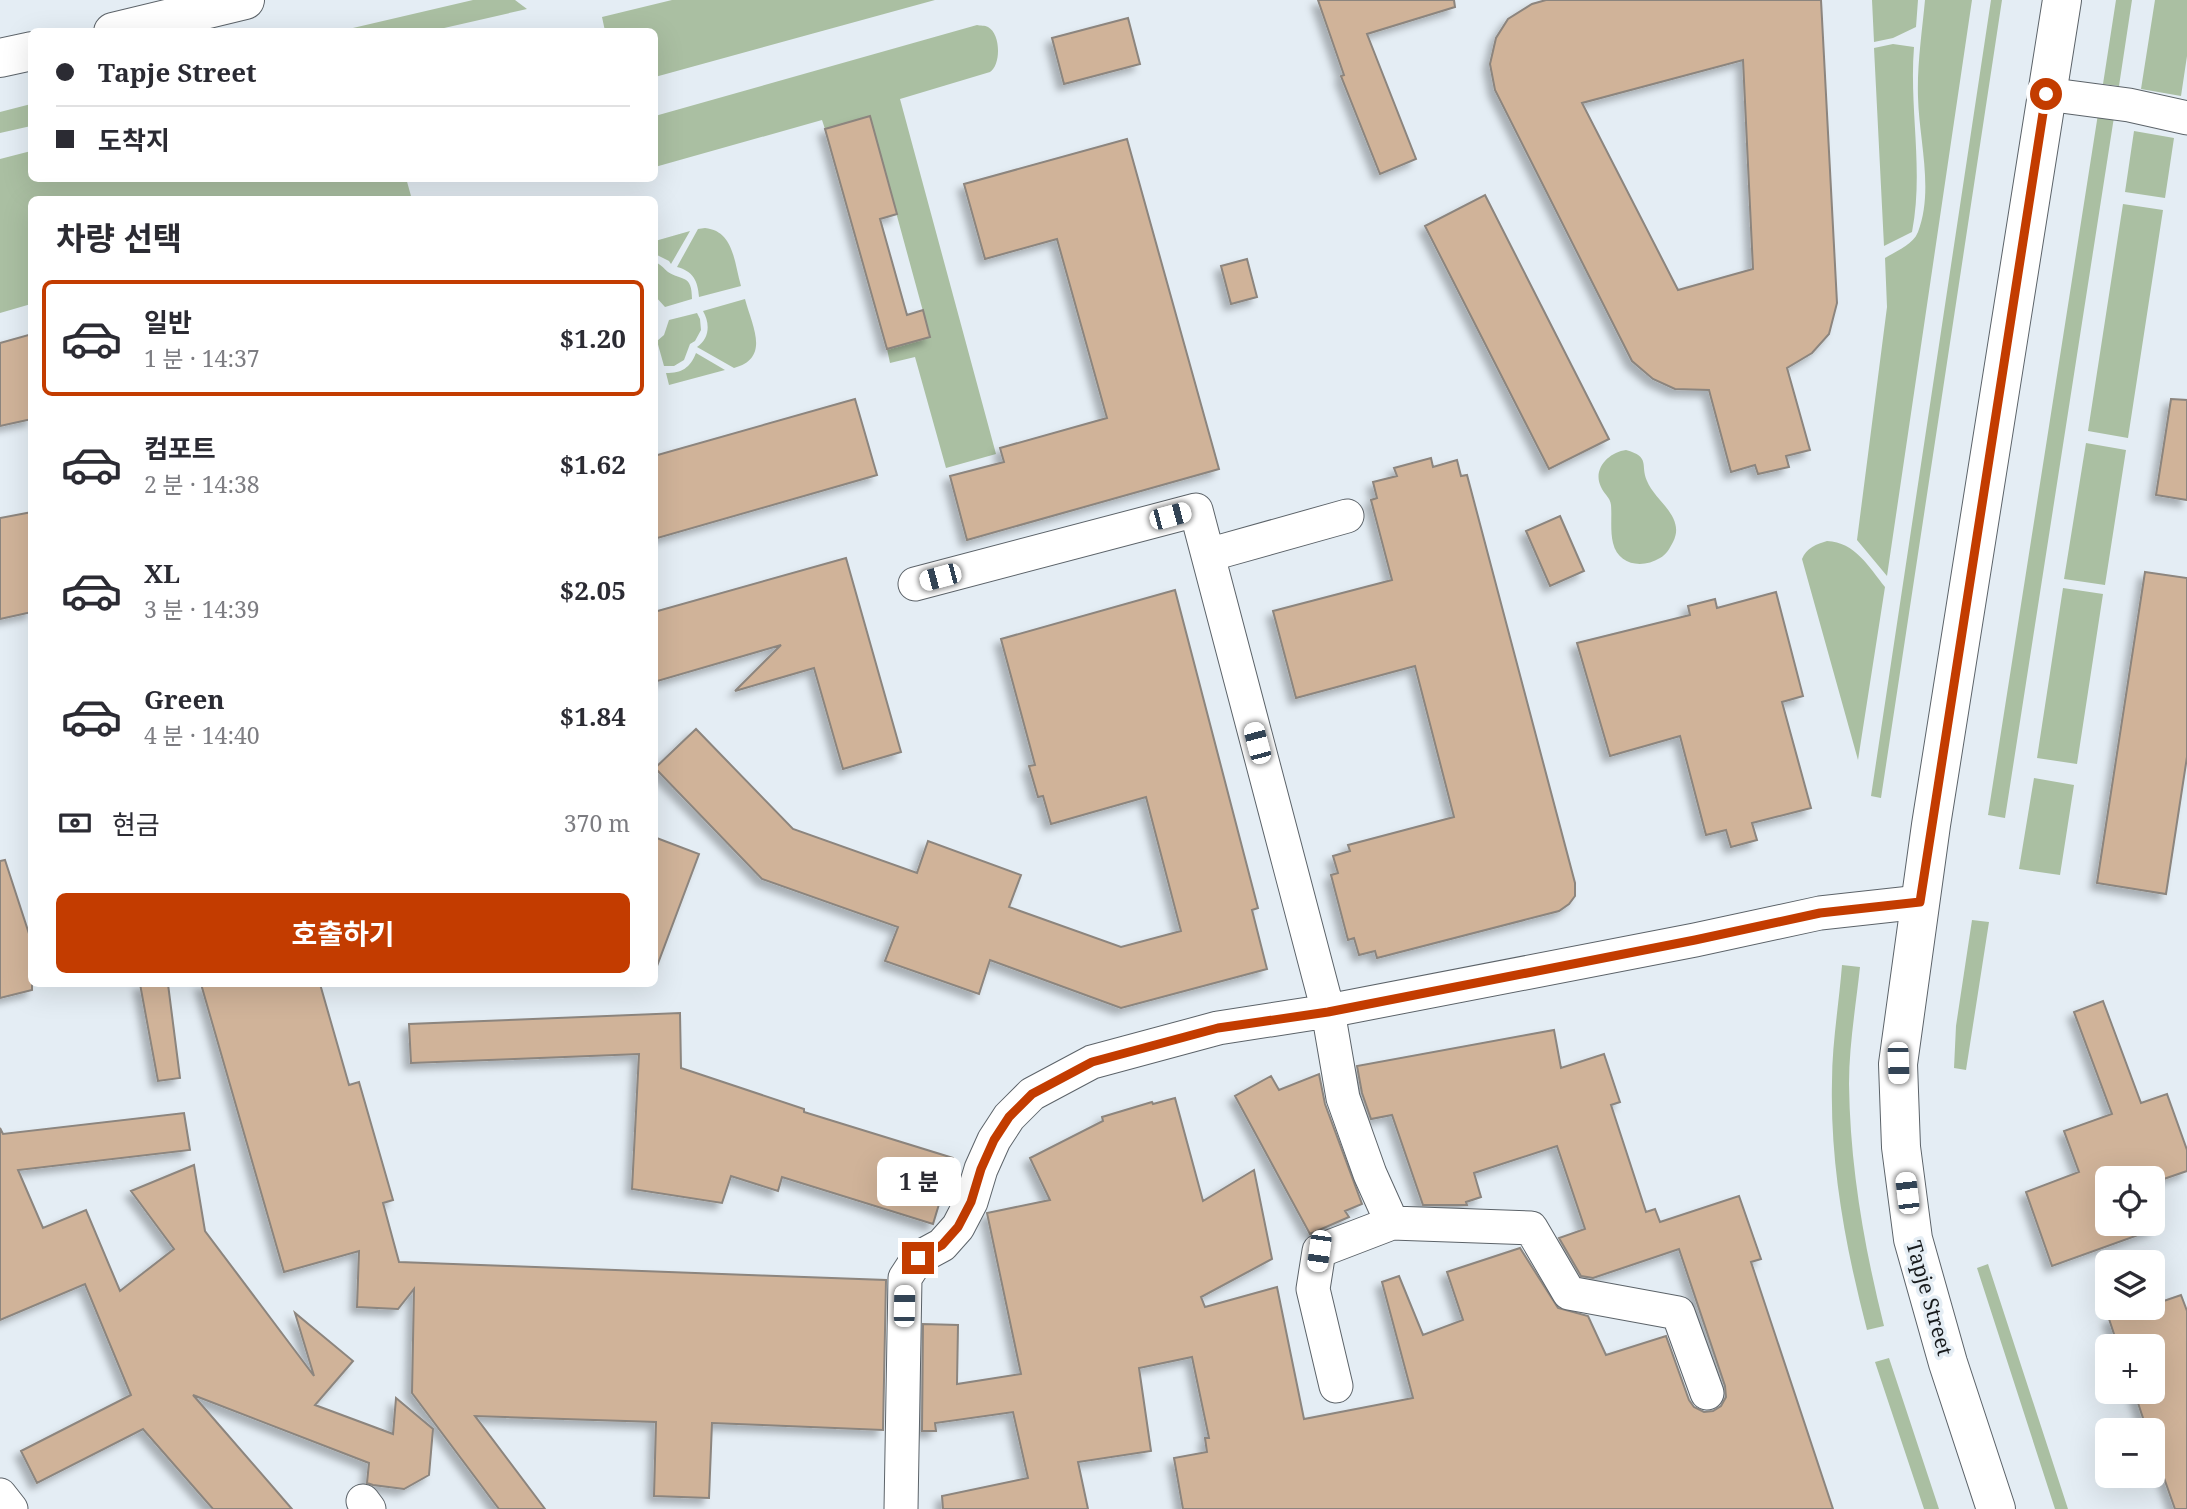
<!DOCTYPE html>
<html lang="ko">
<head>
<meta charset="utf-8">
<style>
  :root { --surface:#fff; --page:#f7f7f7; --text:#2b2b33; --muted:#7c7c81; --line:#e1e1e2; --accent:#c33c00 }
  body { margin:0; font-family:"Noto Serif","Noto Sans KR",serif; background:var(--page); color:var(--text); height:100vh; display:flex; flex-direction:column; font-size:26px; white-space:nowrap }
  * { box-sizing:border-box; margin:0 }
  p { font-size:23px; color:var(--muted) }
  .icon { flex:none; width:38px; height:38px; fill:none; stroke:currentColor; stroke-width:2; stroke-linecap:round; stroke-linejoin:round }
  .map { position:relative; flex:1; overflow:hidden }
  .drawer { position:absolute; left:28px; top:196px; width:630px; height:791px; display:flex; flex-direction:column; background:var(--surface); border-radius:10px; box-shadow:0 7px 28px #0002 }
  .drawer>* { flex:none }
  .top-card { position:absolute; left:28px; top:28px; width:630px; height:154px; border-radius:10px; box-shadow:0 7px 28px #0002; display:grid; align-content:center; height:154px; padding:0 28px; background:var(--surface) }
  .fabs { position:absolute; left:2095px; top:1166px; display:grid; gap:14px }
  .fabs a { display:grid; place-items:center; width:70px; height:70px; border-radius:10px; background:var(--surface); box-shadow:0 7px 28px #0002; font-size:35px }
  .end { position:absolute; width:32px; height:32px; margin:-16px; border:9px solid #c33c00; background:#fff; box-shadow:0 0 0 4px #fff }
  .from { border-radius:50% }
  .bubble { position:absolute; height:49px; border-radius:10px; background:var(--surface); box-shadow:0 7px 28px #0002; font-size:23px; font-weight:700; line-height:49px; text-align:center }
  .car { position:absolute; width:21px; height:42px; margin:-21px -10px; border-radius:9px; box-shadow:0 0 5px 2px #0007; background:linear-gradient(#fff 24%,#345 0 40%,#fff 0 76%,#345 0 86%,#fff 0) }
  .top-card b { display:flex; align-items:center; gap:24px; height:66px; font-size:26px }
  .top-card b+b { border-top:2px solid var(--line) }
  .top-card i { width:18px; height:18px; background:var(--text) }
  ul { padding:0; list-style:none }
  li { display:flex; align-items:center; gap:21px; height:116px; margin:0 14px 10px; padding:0 14px; border:4px solid transparent; border-radius:10px }
  li div { flex:1 }
  li b { display:block; font-size:26px }
  li em { font-style:normal; font-weight:700 }
  li.selected { border-color:var(--accent) }
  li>.icon { width:63px; height:63px; stroke-width:1.5 }
  h2 { padding:0 28px; font-size:32px; line-height:84px }
  .pay { display:flex; align-items:center; gap:18px; height:77px; padding:0 28px; font-size:26px }
  .pay p { margin-inline-start:auto }
  .primary-button { display:flex; gap:14px; margin-top:auto; padding:14px 28px }
  .primary-button a { flex:1; height:80px; border-radius:10px; background:var(--accent); color:#fff; font-size:28px; font-weight:700; line-height:80px; text-align:center }
  .map>svg:first-child { display:block }
  .green { fill:#aabfa2 }
  .building { fill:#d0b399; stroke:#8c857e; stroke-width:2; fill-rule:evenodd; filter:url(#shadow) }
  .lines { fill:none; stroke-linecap:round; stroke-linejoin:round }
  .minor-casing { stroke:#5c6369; stroke-width:35 }
  .secondary-casing { stroke:#5c6369; stroke-width:40 }
  .minor { stroke:#fff; stroke-width:33 }
  .secondary { stroke:#fff; stroke-width:38 }
  .route { stroke:#c33c00; stroke-width:9 }
  .labels { text-anchor:middle; dominant-baseline:central; stroke-width:7; stroke-linejoin:round; paint-order:stroke }
  .street-label { font-size:21px; fill:#171a1c; stroke:#e4edf4 }
</style>
</head>
<body>
<div class="map">
<svg width="2187" height="1509" viewBox="0 0 2187 1509">
  <defs>
    <filter id="shadow"><feDropShadow dx="-6" dy="6" stdDeviation="3.5" flood-color="#0004"/></filter>
  </defs>
  <rect width="100%" height="100%" fill="#e4edf4"/>
  <!-- green -->
  <path class="green" d="M 473,0 L 515,0 L 527,9 L 431,31 L 340,31 Z
    M 672,0 L 935,0 L 655,77 L 654,32 L 605,31 L 602,17 Z
    M 1872,0 L 1918,0 L 1916,27 L 1893,38 L 1874,42 Z
    M 1925,0 L 1972,0 L 1887,576 L 1857,540 L 1887,307 L 1885,258 C 1896,251 1913,245 1918,232 C 1934,190 1919,140 1918,97 C 1917,65 1922,32 1925,0 Z
    M 1991,0 L 2002,0 L 1881,798 L 1871,796 Z
    M 2116,0 L 2132,0 L 2119,86 L 2103,84 Z
    M 2155,0 L 2187,0 L 2187,56 L 2181,96 L 2141,89 Z
    M 977,25 C 980,26 985,25 988,27 C 1001,34 1001,65 990,72 L 900,99 L 996,454 L 946,468 L 915,357 L 890,363 L 887,349 L 930,337 L 870,117 L 825,129 L 822,120 L 655,167 L 655,116 Z
    M 1893,44 L 1914,47 C 1909,109 1924,170 1912,232 L 1884,246 L 1874,48 Z
    M 31,104 L 31,126 L 0,133 L 0,112 Z
    M 2098,114 L 2114,117 L 2005,818 L 1988,815 Z
    M 2134,131 L 2174,138 L 2165,198 L 2125,192 Z
    M 31,151 L 32,178 L 406,178 L 411,196 L 398,200 L 32,200 L 31,304 L 0,313 L 0,159 Z
    M 2123,204 L 2163,210 L 2128,438 L 2088,431 Z
    M 705,228 C 734,231 734,262 741,286 L 699,297 C 698,281 693,271 677,267 L 698,229 Z
    M 690,231 L 671,264 L 669,261 L 655,254 L 655,241 Z
    M 654,262 C 661,264 663,268 668,272 C 682,281 692,274 692,299 L 665,307 L 655,296 Z
    M 745,299 C 752,326 771,358 734,368 L 697,347 C 710,338 710,323 703,311 Z
    M 697,313 L 700,319 L 701,330 L 695,341 L 690,344 L 684,360 L 674,366 L 664,366 L 657,341 L 664,335 L 669,320 Z
    M 696,353 L 725,370 L 669,385 L 666,373 C 682,373 690,368 696,353 Z
    M 2086,443 L 2126,450 L 2105,585 L 2064,579 Z
    M 1626,450 C 1651,457 1640,465 1647,481 C 1655,501 1686,517 1673,542 C 1670,548 1666,555 1660,558 C 1642,569 1618,565 1613,543 C 1610,531 1612,517 1611,505 C 1610,497 1604,494 1601,487 C 1592,469 1609,452 1626,450 Z
    M 1827,541 C 1855,542 1869,567 1885,587 L 1858,760 L 1802,559 C 1806,548 1817,544 1827,541 Z
    M 2063,588 L 2103,594 L 2077,764 L 2037,758 Z
    M 2034,778 L 2074,785 L 2060,875 L 2019,869 Z
    M 1972,920 L 1989,922 L 1966,1070 L 1954,1068 L 1956,1026 Z
    M 1842,965 L 1860,967 C 1856,1005 1849,1045 1849,1084 C 1850,1166 1864,1246 1884,1326 L 1867,1330 C 1846,1249 1830,1166 1832,1082 C 1832,1043 1839,1004 1842,965 Z
    M 1988,1264 L 2068,1509 L 2055,1509 L 1977,1268 Z
    M 1889,1358 L 1939,1509 L 1924,1509 L 1875,1362 Z"/>
  <!-- building -->
  <path class="building" d="M 1318,0 L 1454,0 L 1455,7 L 1367,34 L 1416,159 L 1380,174 L 1341,76 L 1344,75 Z
    M 1546,0 L 1821,0 L 1837,303 L 1829,334 L 1812,353 L 1787,368 L 1810,450 L 1786,456 L 1789,467 L 1758,474 L 1755,465 L 1731,472 L 1709,390 L 1675,389 L 1653,379 L 1632,361 L 1495,90 L 1490,64 L 1496,38 L 1508,19 L 1532,4 ZM 1743,60 L 1753,269 L 1678,290 L 1582,103 Z
    M 1128,18 L 1140,64 L 1064,84 L 1052,38 Z
    M 870,116 L 897,214 L 880,219 L 907,315 L 923,310 L 930,337 L 887,349 L 825,129 Z
    M 1127,139 L 1219,469 L 967,540 L 950,476 L 1004,462 L 1000,448 L 1107,418 L 1057,239 L 985,259 L 964,184 Z
    M 1485,195 L 1609,439 L 1549,469 L 1425,226 Z
    M 1247,259 L 1257,297 L 1231,304 L 1221,266 Z
    M 32,334 L 32,419 L 0,426 L 0,343 Z
    M 855,399 L 877,475 L 654,539 L 654,456 Z
    M 2171,399 L 2187,400 L 2187,500 L 2156,495 Z
    M 1431,458 L 1433,467 L 1457,460 L 1461,476 L 1467,475 L 1575,883 L 1575,896 L 1569,904 L 1559,911 L 1377,958 L 1375,951 L 1359,955 L 1354,938 L 1348,940 L 1331,875 L 1338,873 L 1333,856 L 1350,851 L 1348,845 L 1454,817 L 1415,666 L 1296,698 L 1273,611 L 1392,580 L 1371,500 L 1377,498 L 1373,482 L 1397,476 L 1394,468 Z
    M 32,512 L 32,612 L 0,619 L 0,518 Z
    M 1560,516 L 1584,571 L 1550,586 L 1526,531 Z
    M 846,558 L 901,752 L 843,769 L 814,668 L 735,691 L 781,645 L 654,682 L 654,612 Z
    M 2145,572 L 2187,578 L 2187,757 L 2166,894 L 2097,883 Z
    M 1175,590 L 1258,908 L 1252,910 L 1267,969 L 1121,1008 L 990,960 L 979,994 L 885,961 L 898,927 L 762,879 L 655,768 L 696,729 L 793,829 L 917,873 L 928,841 L 1021,875 L 1009,907 L 1121,947 L 1181,931 L 1146,797 L 1051,824 L 1043,796 L 1038,797 L 1029,766 L 1035,765 L 1001,639 Z
    M 1776,592 L 1803,696 L 1782,702 L 1811,808 L 1752,823 L 1757,840 L 1731,847 L 1726,830 L 1706,835 L 1680,736 L 1610,756 L 1577,643 L 1690,615 L 1688,606 L 1715,599 L 1717,608 Z
    M 654,837 L 699,854 L 657,966 L 654,965 Z
    M 5,860 L 32,943 L 32,990 L 0,998 L 0,861 Z
    M 140,984 L 168,984 L 180,1078 L 158,1081 Z
    M 201,984 L 320,984 L 349,1085 L 359,1082 L 393,1200 L 383,1203 L 399,1262 L 886,1280 L 883,1430 L 712,1423 L 709,1498 L 654,1496 L 656,1422 L 475,1416 L 545,1509 L 499,1509 L 412,1393 L 414,1289 L 398,1309 L 357,1307 L 359,1251 L 284,1272 Z
    M 2103,1001 L 2141,1103 L 2167,1094 L 2187,1150 L 2187,1171 L 2152,1183 L 2152,1178 L 2107,1178 L 2107,1223 L 2152,1222 L 2155,1229 L 2052,1266 L 2026,1192 L 2079,1172 L 2064,1131 L 2112,1114 L 2074,1012 Z
    M 680,1013 L 681,1068 L 804,1109 L 804,1112 L 953,1158 L 933,1224 L 782,1177 L 778,1191 L 731,1176 L 722,1203 L 632,1189 L 639,1054 L 411,1063 L 409,1024 Z
    M 1554,1030 L 1561,1068 L 1604,1054 L 1620,1102 L 1611,1105 L 1646,1212 L 1655,1209 L 1660,1222 L 1739,1196 L 1761,1259 L 1751,1262 L 1833,1509 L 1183,1509 L 1174,1458 L 1207,1452 L 1205,1438 L 1209,1438 L 1192,1357 L 1139,1368 L 1151,1451 L 1078,1462 L 1088,1509 L 943,1509 L 942,1496 L 1028,1478 L 1013,1412 L 935,1423 L 936,1431 L 922,1431 L 923,1324 L 958,1325 L 957,1384 L 1021,1374 L 987,1213 L 1050,1200 L 1030,1158 L 1103,1121 L 1102,1117 L 1152,1102 L 1153,1104 L 1175,1098 L 1203,1201 L 1254,1170 L 1272,1259 L 1201,1297 L 1205,1307 L 1277,1287 L 1304,1419 L 1413,1398 L 1382,1282 L 1399,1276 L 1423,1335 L 1463,1320 L 1447,1272 L 1520,1248 L 1558,1308 L 1588,1316 L 1606,1355 L 1666,1336 L 1689,1400 L 1694,1407 L 1704,1412 L 1713,1411 L 1721,1406 L 1726,1397 L 1725,1386 L 1679,1249 L 1593,1278 L 1581,1276 L 1559,1238 L 1585,1229 L 1557,1146 L 1474,1173 L 1481,1197 L 1466,1202 L 1467,1205 L 1423,1205 L 1392,1115 L 1371,1119 L 1362,1093 L 1357,1066 Z
    M 1319,1074 L 1325,1104 L 1362,1204 L 1345,1211 L 1349,1217 L 1310,1234 L 1235,1096 L 1271,1076 L 1279,1090 Z
    M 184,1113 L 190,1150 L 18,1170 L 43,1228 L 86,1210 L 120,1291 L 174,1249 L 131,1191 L 194,1165 L 205,1231 L 314,1376 L 295,1313 L 353,1361 L 315,1405 L 393,1434 L 396,1398 L 433,1429 L 429,1475 L 404,1489 L 373,1485 L 367,1483 L 369,1463 L 193,1395 L 292,1509 L 213,1509 L 143,1429 L 37,1483 L 21,1451 L 131,1395 L 85,1284 L 0,1320 L 0,1128 L 3,1134 Z
    M 2181,1295 L 2187,1311 L 2187,1509 L 2175,1509 L 2152,1444 L 2152,1430 L 2147,1430 L 2134,1391 L 2152,1391 L 2152,1346 L 2118,1346 L 2109,1319 L 2145,1307 L 2152,1307 L 2152,1305 Z"/>
  <g class="lines">
    <defs>
      <path id="minor" d="M 2046,94 L 2129,105 L 2187,118
        M 1208,555 L 1347,516
        M 1336,1386 L 1313,1289 L 1319,1251 L 1392,1223
        M 1707,1393 L 1678,1313 L 1569,1293 L 1531,1228 L 1392,1223 L 1370,1174 L 1343,1098 L 1328,1011 L 1695,940 L 1820,913 L 1920,902
        M 0,1495 L 11,1509
        M 363,1501 L 369,1509
        M 901,1509 L 905,1278 L 918,1258 L 942,1245 L 958,1227 L 971,1202 L 981,1169 L 994,1140 L 1009,1117 L 1032,1094 L 1092,1062 L 1218,1028 L 1328,1011 L 1196,510 L 915,584"/>
      <path id="secondary" d="M 113,32 L 245,0
        M 0,58 L 32,51
        M 1996,1509 L 1948,1363 L 1913,1239 L 1901,1147 L 1898,1064 L 1931,825 L 2062,0"/>
    </defs>
    <!-- minor casing -->
    <use href="#minor" class="minor-casing"/>
    <!-- secondary casing -->
    <use href="#secondary" class="secondary-casing"/>
    <!-- minor -->
    <use href="#minor" class="minor"/>
    <!-- secondary -->
    <use href="#secondary" class="secondary"/>
  </g>
  <g class="lines">
    <!-- route -->
    <path class="route" d="M 918,1258 L 942,1245 L 958,1227 L 971,1202 L 981,1169 L 994,1140 L 1009,1117 L 1032,1094 L 1092,1062 L 1218,1028 L 1328,1012 L 1695,940 L 1820,913 L 1920,902 L 2046,94"/>
  </g>
  <g class="labels">
    <!-- street labels -->
    <g class="street-label">
      <text transform="translate(1930 1298) rotate(74)">Tapje Street</text>
    </g>
  </g>
</svg>
<div class="fabs">
<a><svg class="icon" aria-label="locate" viewBox="0 0 24 24"><circle cx="12" cy="12" r="6"/><path d="M12 2v4M12 18v4M2 12h4M18 12h4"/></svg></a>
<a><svg class="icon" aria-label="layers" viewBox="0 0 24 24"><path d="M12 4l9 5-9 5-9-5zM3 14l9 5 9-5"/></svg></a>
<a>+</a>
<a>−</a>
</div>
<i class="end from" style="left:2046px;top:94px"></i>
<i class="end" style="left:918px;top:1258px"></i>
<div class="bubble" style="left:877px;top:1157px;width:84px">1 분</div>
<i class="car" style="left:1170px;top:516px;rotate:75deg"></i>
<i class="car" style="left:940px;top:577px;rotate:255deg"></i>
<i class="car" style="left:1257px;top:743px;rotate:345deg"></i>
<i class="car" style="left:1898px;top:1063px;rotate:178deg"></i>
<i class="car" style="left:1907px;top:1193px;rotate:353deg"></i>
<i class="car" style="left:1319px;top:1251px;rotate:188deg"></i>
<i class="car" style="left:904px;top:1306px;rotate:1deg"></i>
<div class="top-card">
<b><i class="from"></i>Tapje Street</b>
<b><i></i>도착지</b>
</div>
<section class="drawer">
<h2>차량 선택</h2>
<ul>
<li class="selected"><svg class="icon" aria-label="car" viewBox="0 0 24 24"><path d="M5 17H2v-5l4-1 3-4h7l3 4 3 1v5h-3M9 17h6M6 11h13"/><circle cx="7" cy="17" r="2"/><circle cx="17" cy="17" r="2"/></svg><div><b>일반</b><p>1 분 · 14:37</p></div><em>$1.20</em></li>
<li><svg class="icon" aria-label="car" viewBox="0 0 24 24"><path d="M5 17H2v-5l4-1 3-4h7l3 4 3 1v5h-3M9 17h6M6 11h13"/><circle cx="7" cy="17" r="2"/><circle cx="17" cy="17" r="2"/></svg><div><b>컴포트</b><p>2 분 · 14:38</p></div><em>$1.62</em></li>
<li><svg class="icon" aria-label="car" viewBox="0 0 24 24"><path d="M5 17H2v-5l4-1 3-4h7l3 4 3 1v5h-3M9 17h6M6 11h13"/><circle cx="7" cy="17" r="2"/><circle cx="17" cy="17" r="2"/></svg><div><b>XL</b><p>3 분 · 14:39</p></div><em>$2.05</em></li>
<li><svg class="icon" aria-label="car" viewBox="0 0 24 24"><path d="M5 17H2v-5l4-1 3-4h7l3 4 3 1v5h-3M9 17h6M6 11h13"/><circle cx="7" cy="17" r="2"/><circle cx="17" cy="17" r="2"/></svg><div><b>Green</b><p>4 분 · 14:40</p></div><em>$1.84</em></li>
</ul>
<div class="pay"><svg class="icon" aria-label="cash" viewBox="0 0 24 24"><path d="M3 7h18v10H3z"/><circle cx="12" cy="12" r="2"/></svg>현금<p>370 m</p></div>
<div class="primary-button"><a>호출하기</a></div>
</section>
</div>
</body>
</html>
